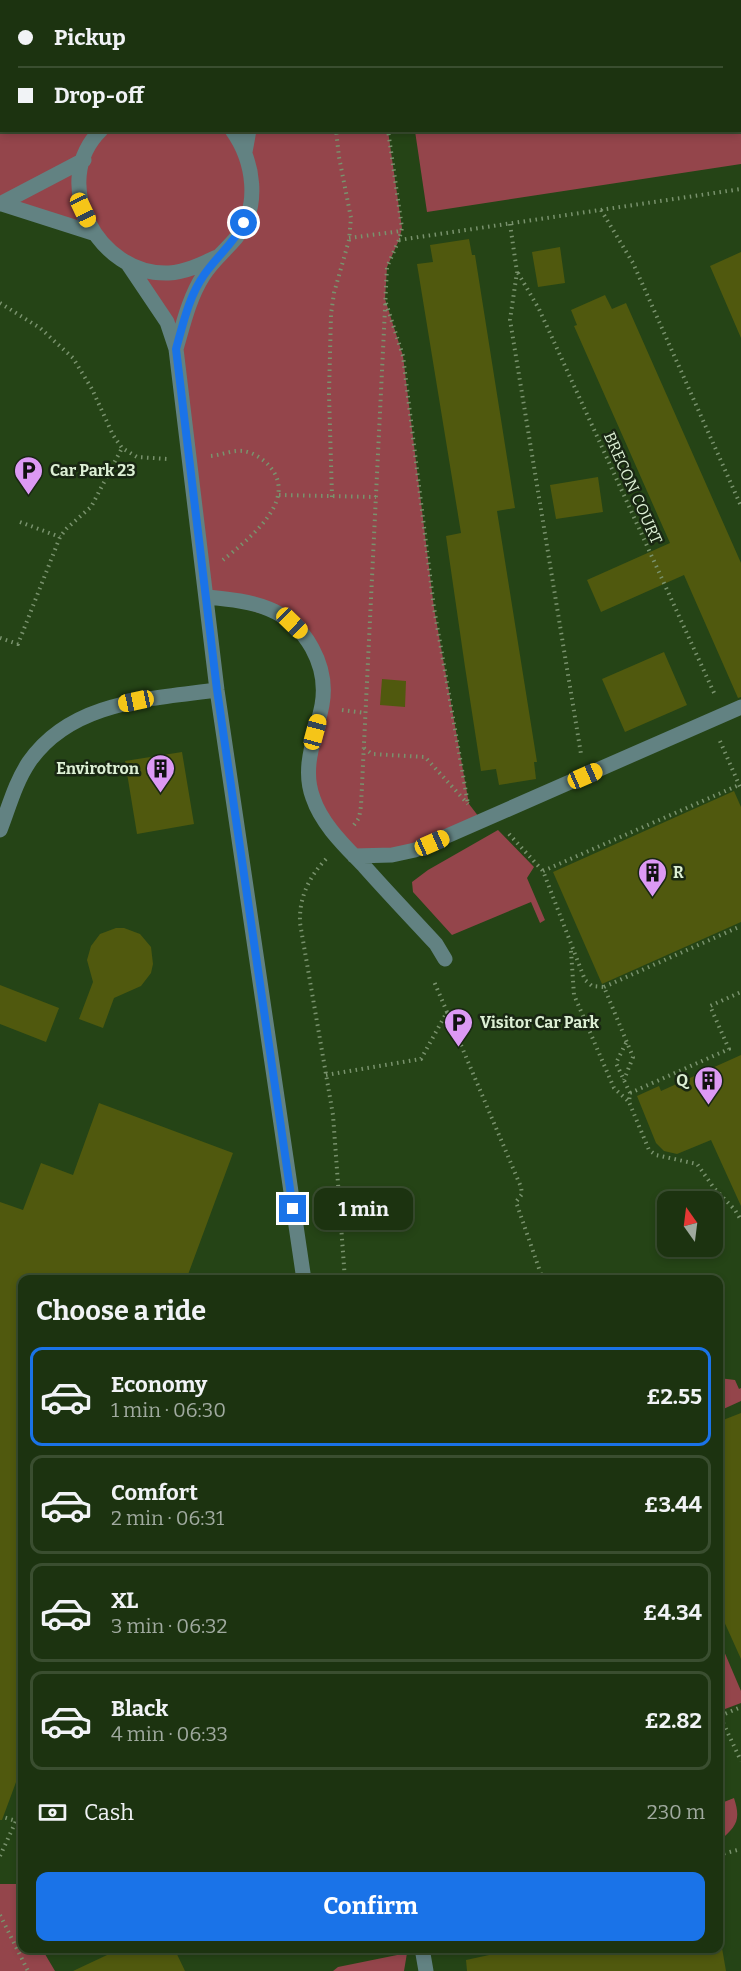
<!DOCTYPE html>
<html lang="en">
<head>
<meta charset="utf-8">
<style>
  :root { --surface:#1c3310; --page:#293f1e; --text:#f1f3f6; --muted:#a0aa9f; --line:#3a4e30; --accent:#1a73e8 }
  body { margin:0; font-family:Bitter,serif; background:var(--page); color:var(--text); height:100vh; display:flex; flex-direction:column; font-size:22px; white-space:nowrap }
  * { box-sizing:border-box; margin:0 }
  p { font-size:20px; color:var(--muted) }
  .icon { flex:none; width:33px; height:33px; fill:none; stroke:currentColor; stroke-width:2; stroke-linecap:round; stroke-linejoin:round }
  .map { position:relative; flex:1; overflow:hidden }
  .panel { position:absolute; left:18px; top:1275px; width:705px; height:678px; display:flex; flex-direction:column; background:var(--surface); border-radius:12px; box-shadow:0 3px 9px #0003,0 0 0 2px var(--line) }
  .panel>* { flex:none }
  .guide { position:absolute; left:0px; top:0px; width:741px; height:132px; box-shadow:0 3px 9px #0003,0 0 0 2px var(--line); display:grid; align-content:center; height:132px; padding:0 18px; background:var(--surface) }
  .needle { width:39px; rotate:346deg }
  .controls { position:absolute; left:657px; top:1191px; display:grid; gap:12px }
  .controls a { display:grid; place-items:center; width:66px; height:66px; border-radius:12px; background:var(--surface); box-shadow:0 3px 9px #0003,0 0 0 2px var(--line); font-size:30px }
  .end { position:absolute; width:27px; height:27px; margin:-14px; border:8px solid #1a73e8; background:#fff; box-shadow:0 0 0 3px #fff }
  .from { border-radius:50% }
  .bubble { position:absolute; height:42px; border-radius:12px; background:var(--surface); box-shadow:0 3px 9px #0003,0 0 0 2px var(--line); font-size:20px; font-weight:700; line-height:42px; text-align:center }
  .car { position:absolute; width:18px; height:36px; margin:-18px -9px; border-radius:8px; box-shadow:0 0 4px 2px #0007; background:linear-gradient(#f5c518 24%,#345 0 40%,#f5c518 0 76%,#345 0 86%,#f5c518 0) }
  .guide b { display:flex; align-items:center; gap:21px; height:57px; font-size:22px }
  .guide b+b { border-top:2px solid var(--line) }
  .guide i { width:15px; height:15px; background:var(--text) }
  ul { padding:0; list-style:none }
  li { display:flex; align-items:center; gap:18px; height:99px; margin:0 12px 9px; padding:0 6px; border:3px solid var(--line); border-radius:12px }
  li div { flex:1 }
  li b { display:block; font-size:22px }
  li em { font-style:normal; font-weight:700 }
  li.selected { border-color:var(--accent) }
  li>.icon { width:54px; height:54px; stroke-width:1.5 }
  h2 { padding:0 18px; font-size:27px; line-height:72px }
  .pay { display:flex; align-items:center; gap:15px; height:66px; padding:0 18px; font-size:22px }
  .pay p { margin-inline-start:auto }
  .primary-button { display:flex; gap:12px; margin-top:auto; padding:12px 18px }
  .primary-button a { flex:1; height:69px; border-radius:12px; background:var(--accent); color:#fff; font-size:24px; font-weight:700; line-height:69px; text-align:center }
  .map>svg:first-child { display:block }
  .green { fill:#94454b }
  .building { fill:#50590e }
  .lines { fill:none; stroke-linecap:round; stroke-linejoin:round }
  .path { stroke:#79926d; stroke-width:4; stroke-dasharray:1.5 4.5; stroke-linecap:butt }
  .minor { stroke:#628282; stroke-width:15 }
  .route { stroke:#1a73e8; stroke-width:8 }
  .labels { text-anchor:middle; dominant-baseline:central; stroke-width:5; stroke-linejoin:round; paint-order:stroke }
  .poi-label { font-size:16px; font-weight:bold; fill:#ddf0d5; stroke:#192713; text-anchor:start }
  .street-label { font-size:16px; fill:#ddf0d5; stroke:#192713 }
</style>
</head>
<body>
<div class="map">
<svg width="741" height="1971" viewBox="0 0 741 1971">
  <rect width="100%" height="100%" fill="#254416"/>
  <!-- green -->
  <path class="green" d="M 0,0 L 234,0 L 2,2 L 2,130 L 388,131 L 402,228 L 399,240 L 387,267 L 385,299 L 403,356 L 434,608 L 469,804 L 482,821 L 415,850 L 354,856 L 313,798 L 323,681 L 292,623 L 207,597 L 167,322 L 93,233 L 0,204 Z
    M 395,0 L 741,0 L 741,164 L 427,212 L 415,131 L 740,130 L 740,2 Z
    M 498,830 L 534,867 L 527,878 L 545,920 L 540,923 L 531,902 L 452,935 L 413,892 L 412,882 L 428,870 Z
    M 719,1378 L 735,1380 L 739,1389 L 741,1388 L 741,1401 L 719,1411 Z
    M 718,1637 L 741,1691 L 741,1703 L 725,1709 L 719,1694 Z
    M 734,1798 C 741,1820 737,1826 719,1841 L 719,1804 Z
    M 0,1884 L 18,1884 L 22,1908 L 22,1948 L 42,1949 L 55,1971 L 0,1971 Z
    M 407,1953 L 404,1971 L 333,1971 L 338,1967 Z"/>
  <!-- building -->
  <path class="building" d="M 469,239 L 472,255 L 475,255 L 515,508 L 497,511 L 537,762 L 534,762 L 536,779 L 499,785 L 496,769 L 481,771 L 465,667 L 446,536 L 461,533 L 417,264 L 433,262 L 430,245 Z
    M 560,247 L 565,283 L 538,287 L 532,252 Z
    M 741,252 L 741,338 L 710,266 Z
    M 605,295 L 612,309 L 626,303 L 741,563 L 741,697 L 738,698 L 684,575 L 601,612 L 587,580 L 670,543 L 574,326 L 577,325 L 571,310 Z
    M 598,477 L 603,512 L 556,519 L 550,485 Z
    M 664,652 L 687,705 L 625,732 L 602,679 Z
    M 382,679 L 406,681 L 405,707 L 380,705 Z
    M 182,752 L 194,824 L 137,834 L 125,761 Z
    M 734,791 L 741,807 L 741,922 L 602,984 L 553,872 Z
    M 116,928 L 124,928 L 140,934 L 151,947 L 153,964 L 151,973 L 141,986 L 114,998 L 103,1028 L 79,1019 L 93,982 L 87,960 L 91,946 L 100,934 Z
    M 0,985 L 59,1008 L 46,1042 L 0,1024 Z
    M 741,1055 L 741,1206 L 711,1140 L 677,1154 L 664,1151 L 656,1143 L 637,1096 L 659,1086 L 661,1091 Z
    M 99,1103 L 233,1153 L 186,1280 L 22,1280 L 22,1766 L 2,1820 L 0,1820 L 0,1202 L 23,1210 L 41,1163 L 73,1175 Z
    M 741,1413 L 741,1659 L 718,1608 L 718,1422 Z
    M 122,1948 L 174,1948 L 185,1971 L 73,1971 Z
    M 522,1948 L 636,1948 L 638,1953 L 660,1948 L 722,1948 L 726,1971 L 467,1971 L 466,1960 Z"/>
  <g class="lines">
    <!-- path -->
    <path class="path" d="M 335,0 L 335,2
      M 368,0 L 368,2
      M 601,210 L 633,263 L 741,506
      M 510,224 L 517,272 L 510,320 L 581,754
      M 349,238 L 401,231
      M 399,240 L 741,189
      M 518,273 L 539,309 L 715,695
      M 0,303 L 40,328 L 73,358 L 92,389 L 113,435 L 122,448 L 137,457 L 168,459
      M 386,303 L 403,356 L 434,608 L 468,804
      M 211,456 C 222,455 232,450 243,451 C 253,452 265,460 271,468 C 298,502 247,540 223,560
      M 279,495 L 376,497
      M 332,497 L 329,394 L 331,314 L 334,293 L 349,240 L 351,218 L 339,157 L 336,130
      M 20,522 L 60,537
      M 0,638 L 18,644 L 60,537 L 67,528 L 91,507 L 122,448
      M 342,710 L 365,713
      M 720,741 L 741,789
      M 364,748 L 372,754 L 425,757 L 468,804
      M 354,825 L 359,818 L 361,806 L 387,267 L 399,240 L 402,228 L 388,130
      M 509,834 L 543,871 L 585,980 L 592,986 L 604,987 L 633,1057 L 624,1080
      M 326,859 C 309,877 299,897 300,923 L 333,1115 L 345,1280
      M 543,871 L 739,785
      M 571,951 L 574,995 L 614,1088 L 629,1102
      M 604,987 L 741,926
      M 447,1012 L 521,1187 L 522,1194 L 516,1202 L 543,1280
      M 626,1043 L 616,1063 L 630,1093 L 629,1102 L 649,1150 L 656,1155 L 697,1164 L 714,1188 L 735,1210 L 741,1220
      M 326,1075 L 421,1059 L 447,1012 L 433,979
      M 630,1093 L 729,1049 L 710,1006 L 741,992
      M 718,1712 L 741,1761
      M 720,1716 L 741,1707
      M 16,1821 L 22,1823
      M 718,1855 L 741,1849
      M 0,1856 L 16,1821 L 3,1817
      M 0,1915 L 28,1971"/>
    <!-- minor -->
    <path class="minor" d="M 234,2 L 234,0
      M 277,2 L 277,0
      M 101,130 C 48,182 98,276 169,273 C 186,272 202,264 217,257
      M 245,152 L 249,130
      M 0,204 L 84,160
      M 2,204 L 93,233
      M 128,264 L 167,322 L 176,349 L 217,690 L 304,1280
      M 176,349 C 183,325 189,298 203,276 C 212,261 225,251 236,238 C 261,206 254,161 232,130
      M 207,597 C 227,599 250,601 269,609 C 306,624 329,666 322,705 C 316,736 301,767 313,798 C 322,825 346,847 365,867 C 388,893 412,918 436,944 L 445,959
      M 0,830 C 9,807 15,783 29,762 C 71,701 150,699 217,690
      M 354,856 L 392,855 L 415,850 L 741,707
      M 422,1948 L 426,1971"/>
  </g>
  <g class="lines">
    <!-- route -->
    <path class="route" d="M 244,223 C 234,243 217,256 204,275 C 189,296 183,324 176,349 L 217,690 L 293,1209"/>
  </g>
  <!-- icons -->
  <defs>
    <symbol id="parking-pin" viewBox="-11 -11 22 30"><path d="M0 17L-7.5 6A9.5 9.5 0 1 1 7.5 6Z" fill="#dc99f4" stroke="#192713"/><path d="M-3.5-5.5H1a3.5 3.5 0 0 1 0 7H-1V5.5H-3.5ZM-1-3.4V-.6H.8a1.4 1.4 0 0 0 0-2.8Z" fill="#111"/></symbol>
    <symbol id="building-pin" viewBox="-11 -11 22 30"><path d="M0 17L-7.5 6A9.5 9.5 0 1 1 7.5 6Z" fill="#dc99f4" stroke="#192713"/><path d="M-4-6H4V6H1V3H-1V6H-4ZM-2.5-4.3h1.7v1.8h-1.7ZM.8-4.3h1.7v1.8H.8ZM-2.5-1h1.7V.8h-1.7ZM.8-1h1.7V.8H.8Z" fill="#111"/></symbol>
  </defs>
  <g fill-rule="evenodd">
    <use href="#parking-pin" x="12" y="454" width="33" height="45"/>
    <use href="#building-pin" x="144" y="752" width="33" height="45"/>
    <use href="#building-pin" x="636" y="856" width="33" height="45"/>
    <use href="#parking-pin" x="442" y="1006" width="33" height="45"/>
    <use href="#building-pin" x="692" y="1064" width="33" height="45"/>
  </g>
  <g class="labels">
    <!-- poi labels -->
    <g class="poi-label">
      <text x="50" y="470">Car Park 23</text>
      <text x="139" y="768" text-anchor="end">Envirotron</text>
      <text x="673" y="872">R</text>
      <text x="480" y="1022">Visitor Car Park</text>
      <text x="688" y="1080" text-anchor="end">Q</text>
    </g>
    <!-- street labels -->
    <g class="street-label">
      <text transform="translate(633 488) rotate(66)">BRECON COURT</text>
    </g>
  </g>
</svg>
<div class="controls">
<a><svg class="needle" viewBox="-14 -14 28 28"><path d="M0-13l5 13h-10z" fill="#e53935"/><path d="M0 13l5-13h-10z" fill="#a0aa9f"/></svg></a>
</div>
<i class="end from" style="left:244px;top:223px"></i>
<i class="end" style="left:293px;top:1209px"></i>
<div class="bubble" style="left:314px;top:1188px;width:99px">1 min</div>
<i class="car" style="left:83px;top:210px;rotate:155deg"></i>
<i class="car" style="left:292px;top:623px;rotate:134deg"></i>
<i class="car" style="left:136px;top:701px;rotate:258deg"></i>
<i class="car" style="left:315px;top:732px;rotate:15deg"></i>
<i class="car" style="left:585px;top:776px;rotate:66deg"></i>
<i class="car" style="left:432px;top:843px;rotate:66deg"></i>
<div class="guide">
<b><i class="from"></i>Pickup</b>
<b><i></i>Drop-off</b>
</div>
<section class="panel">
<h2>Choose a ride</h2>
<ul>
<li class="selected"><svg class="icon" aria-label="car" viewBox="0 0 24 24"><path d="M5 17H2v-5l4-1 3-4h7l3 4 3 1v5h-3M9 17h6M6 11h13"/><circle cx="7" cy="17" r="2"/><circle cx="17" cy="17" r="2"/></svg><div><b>Economy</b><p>1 min · 06:30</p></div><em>£2.55</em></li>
<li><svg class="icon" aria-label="car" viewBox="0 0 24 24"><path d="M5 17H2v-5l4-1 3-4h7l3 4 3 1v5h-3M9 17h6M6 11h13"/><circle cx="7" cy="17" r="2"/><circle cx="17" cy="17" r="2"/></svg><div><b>Comfort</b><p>2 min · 06:31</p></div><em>£3.44</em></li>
<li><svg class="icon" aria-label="car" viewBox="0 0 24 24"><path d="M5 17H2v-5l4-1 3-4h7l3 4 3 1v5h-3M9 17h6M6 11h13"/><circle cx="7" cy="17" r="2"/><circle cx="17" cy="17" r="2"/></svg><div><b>XL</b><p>3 min · 06:32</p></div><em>£4.34</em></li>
<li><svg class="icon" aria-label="car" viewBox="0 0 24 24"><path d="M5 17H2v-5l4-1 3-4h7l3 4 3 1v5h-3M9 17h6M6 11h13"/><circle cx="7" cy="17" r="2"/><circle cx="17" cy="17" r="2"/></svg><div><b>Black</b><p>4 min · 06:33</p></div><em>£2.82</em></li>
</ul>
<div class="pay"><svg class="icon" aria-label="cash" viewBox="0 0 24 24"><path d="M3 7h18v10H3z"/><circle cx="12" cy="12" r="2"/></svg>Cash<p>230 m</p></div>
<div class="primary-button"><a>Confirm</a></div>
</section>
</div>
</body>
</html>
